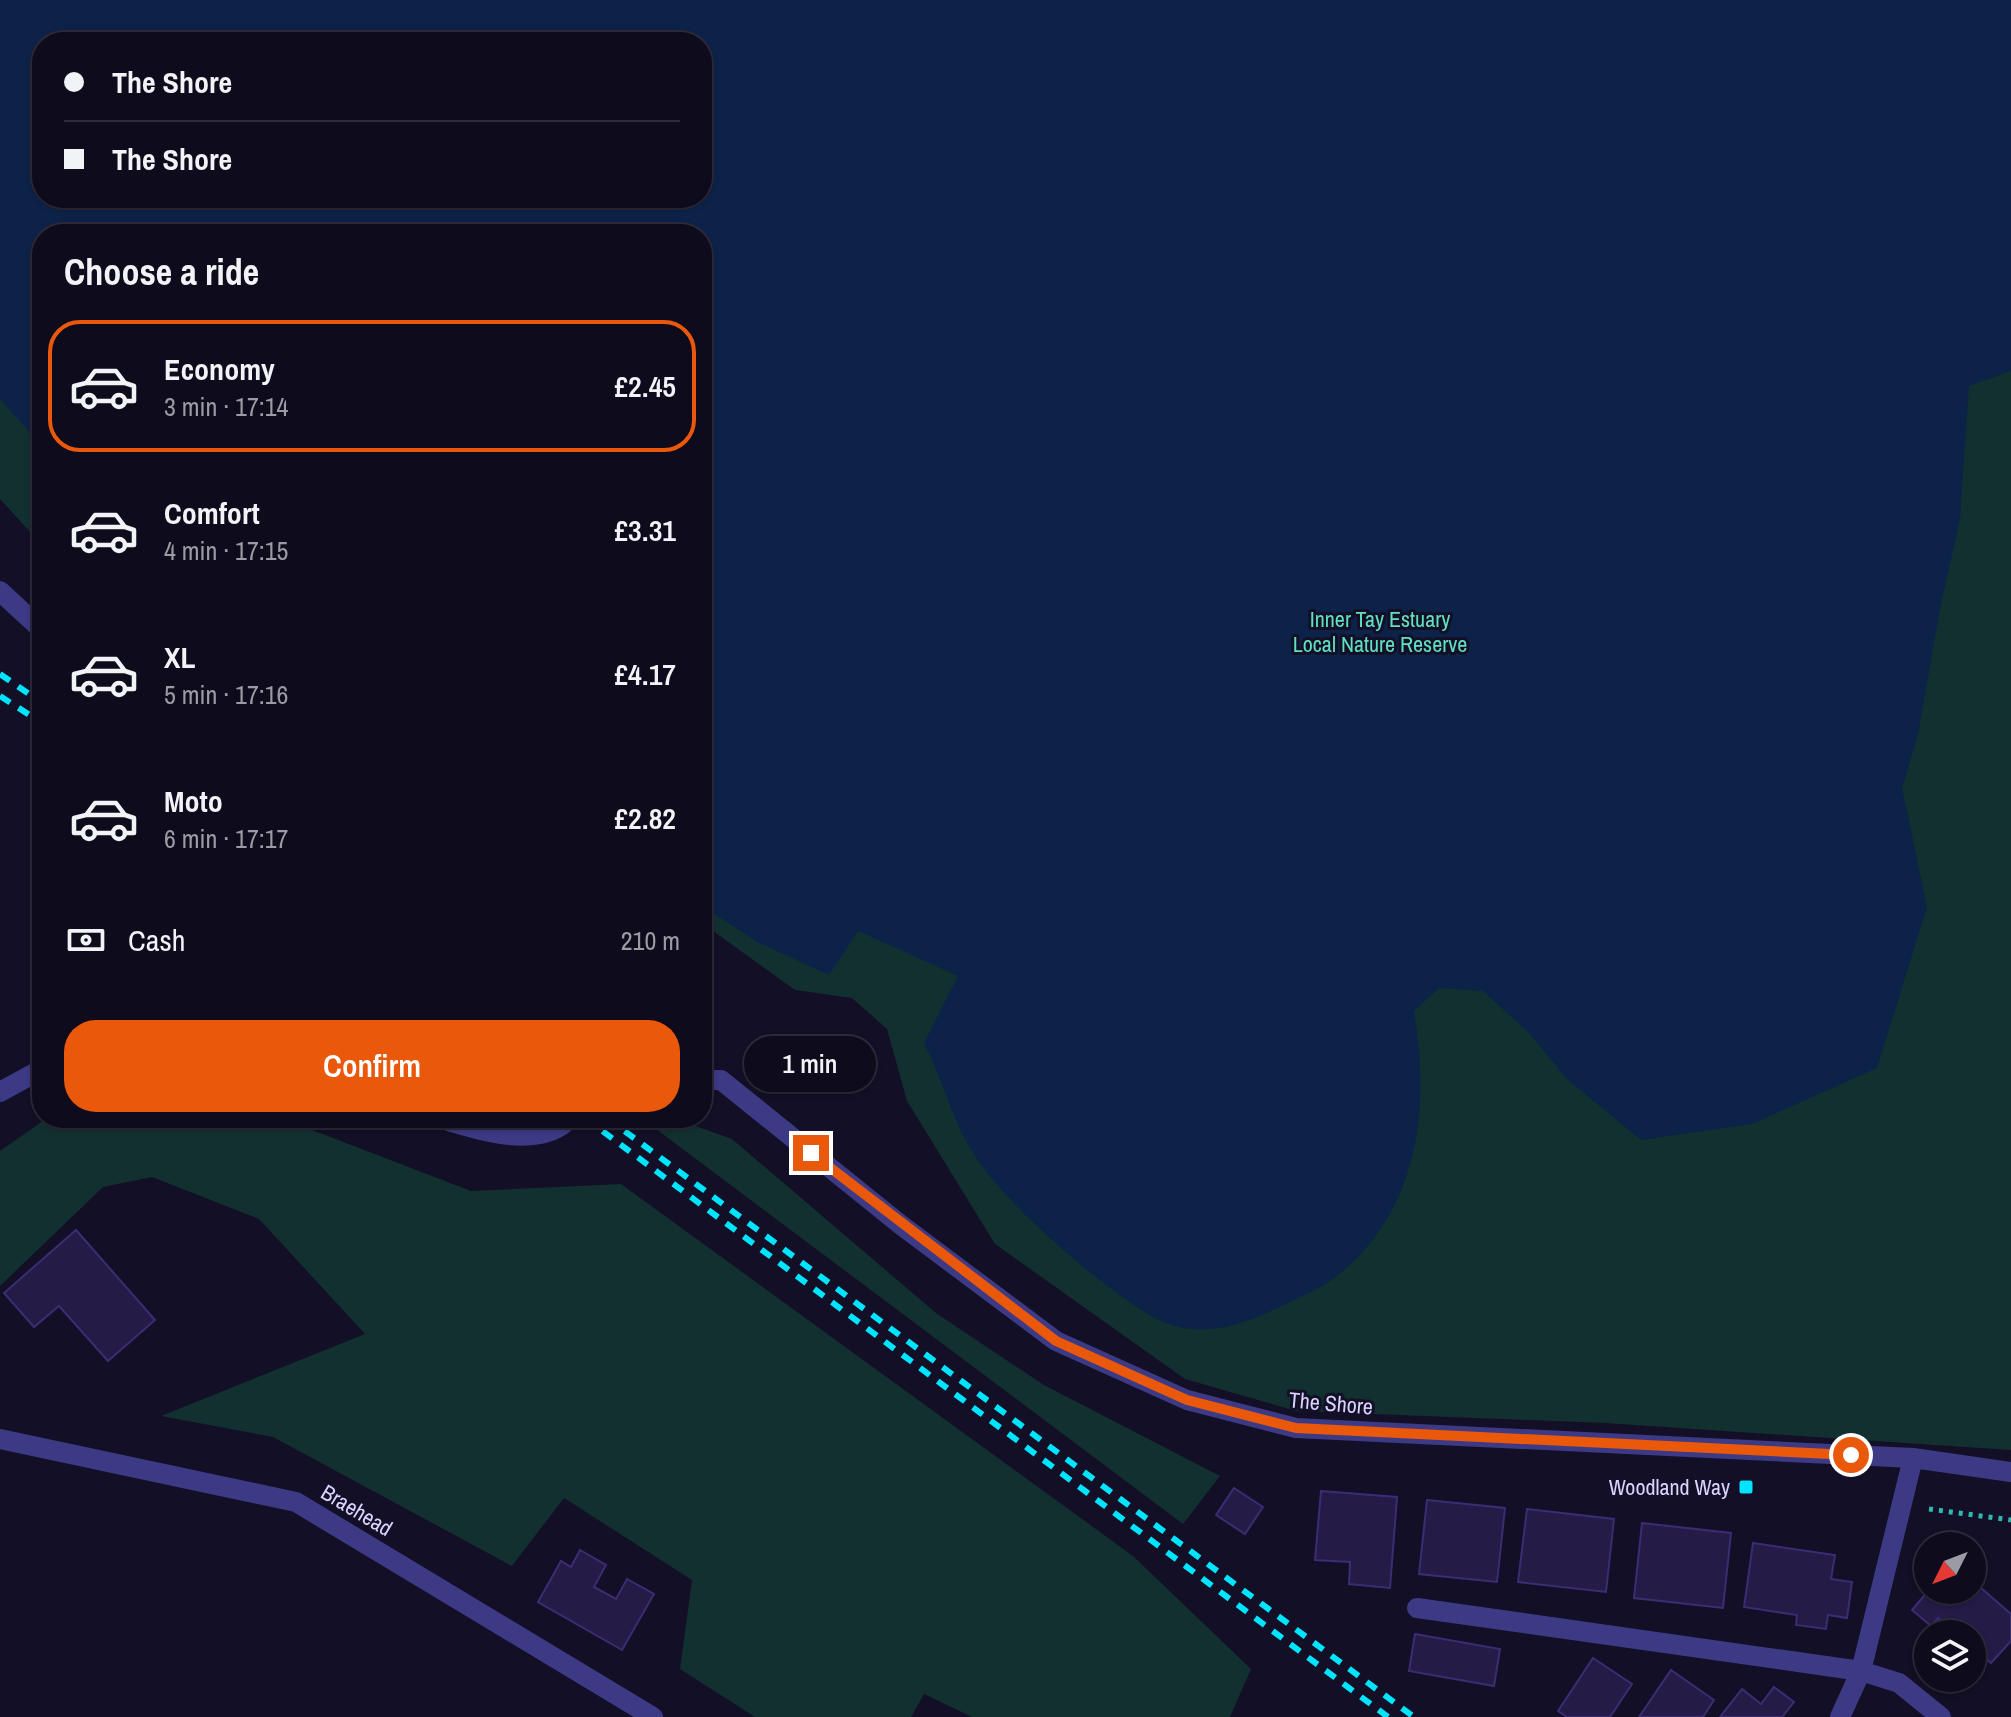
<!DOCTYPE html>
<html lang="en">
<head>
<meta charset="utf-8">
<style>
  :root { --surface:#0e0b1c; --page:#1c1929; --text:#f1f3f6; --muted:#9b9ba3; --line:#2e2b3b; --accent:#ea580c }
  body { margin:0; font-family:"Archivo Narrow",sans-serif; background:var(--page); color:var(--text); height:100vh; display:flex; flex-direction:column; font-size:30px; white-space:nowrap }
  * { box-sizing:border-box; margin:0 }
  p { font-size:26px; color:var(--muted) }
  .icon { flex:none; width:44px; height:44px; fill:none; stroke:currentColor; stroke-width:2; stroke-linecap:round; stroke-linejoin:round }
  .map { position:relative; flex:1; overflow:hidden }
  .details { position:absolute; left:32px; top:224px; width:680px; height:904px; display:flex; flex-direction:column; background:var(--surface); border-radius:32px; box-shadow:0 2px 6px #0004,0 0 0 2px var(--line) }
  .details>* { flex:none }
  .guide { position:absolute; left:32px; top:32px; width:680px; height:176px; border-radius:32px; box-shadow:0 2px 6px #0004,0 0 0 2px var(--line); display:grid; align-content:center; height:176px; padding:0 32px; background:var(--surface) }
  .needle { width:52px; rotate:228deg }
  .fabs { position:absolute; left:1914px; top:1532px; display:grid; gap:16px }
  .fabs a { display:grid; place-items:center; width:72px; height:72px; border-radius:50%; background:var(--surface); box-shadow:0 2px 6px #0004,0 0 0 2px var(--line); font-size:40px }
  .end { position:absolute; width:36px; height:36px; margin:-18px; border:10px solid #ea580c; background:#fff; box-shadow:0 0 0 4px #fff }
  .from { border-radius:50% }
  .bubble { position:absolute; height:56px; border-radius:28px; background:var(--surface); box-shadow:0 2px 6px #0004,0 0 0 2px var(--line); font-size:26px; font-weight:600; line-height:56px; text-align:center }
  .guide b { display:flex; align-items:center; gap:28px; height:76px; font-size:30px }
  .guide b+b { border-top:2px solid var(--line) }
  .guide i { width:20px; height:20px; background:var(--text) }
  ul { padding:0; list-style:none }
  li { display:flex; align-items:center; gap:24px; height:132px; margin:0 16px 12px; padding:0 16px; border:4px solid transparent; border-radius:32px }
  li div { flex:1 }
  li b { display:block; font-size:30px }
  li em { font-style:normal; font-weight:600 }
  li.current { border-color:var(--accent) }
  li>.icon { width:72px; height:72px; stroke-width:1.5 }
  h2 { padding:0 32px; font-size:36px; line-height:96px }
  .pay { display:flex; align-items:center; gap:20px; height:88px; padding:0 32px; font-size:30px }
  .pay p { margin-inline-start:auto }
  .cta { display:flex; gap:16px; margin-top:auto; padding:16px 32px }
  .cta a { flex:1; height:92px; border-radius:32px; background:var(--accent); color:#fff; font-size:32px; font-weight:600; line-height:92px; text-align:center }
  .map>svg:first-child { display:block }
  .green { fill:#12302f; fill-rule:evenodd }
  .water { fill:#0c2248; fill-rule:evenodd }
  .building { fill:#241b47; stroke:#3b2d73; stroke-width:2 }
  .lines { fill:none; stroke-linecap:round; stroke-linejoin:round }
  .path { stroke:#2fb8b0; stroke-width:5; stroke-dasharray:4 6; stroke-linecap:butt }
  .minor { stroke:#3d3a85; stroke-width:20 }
  .rail { stroke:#00e5ff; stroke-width:6; stroke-dasharray:12 10; stroke-linecap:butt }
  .route { stroke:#ea580c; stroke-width:10 }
  .poi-dot { fill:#00e5ff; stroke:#130f26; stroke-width:3 }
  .labels { text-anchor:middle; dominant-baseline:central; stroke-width:6; stroke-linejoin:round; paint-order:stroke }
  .park-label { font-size:22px; fill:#5fe0c0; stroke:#130f26 }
  .street-label { font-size:22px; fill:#d9d4ff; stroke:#130f26 }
  .poi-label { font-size:22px; fill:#d9d4ff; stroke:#130f26; text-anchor:end }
</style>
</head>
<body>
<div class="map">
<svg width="2011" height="1717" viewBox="0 0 2011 1717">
  <rect width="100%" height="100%" fill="#130f26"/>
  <!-- green -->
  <path class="green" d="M 0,0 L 2011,0 L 2011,1450 L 1605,1423 L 1296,1411 L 1185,1379 L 995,1244 L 907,1101 L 887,1029 L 852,998 L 795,990 L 702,923 L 702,234 L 42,234 L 42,545 L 0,499 ZM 42,42 L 702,42 L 702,198 L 42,198 Z
    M 47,1118 L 281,1118 L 471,1191 L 621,1184 L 1133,1556 L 1251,1669 L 1230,1717 L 972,1717 L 924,1694 L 911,1717 L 755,1717 L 680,1669 L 692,1580 L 564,1498 L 512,1566 L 273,1437 L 161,1416 L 365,1334 L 259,1219 L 152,1177 L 103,1187 L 0,1286 L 0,1151 Z
    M 657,1118 L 673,1118 L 732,1139 L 936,1313 L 1044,1385 L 1220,1476 L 1183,1524 L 648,1123 Z"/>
  <!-- water -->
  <path class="water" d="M 0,0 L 2011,0 L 2011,371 L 1969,386 L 1960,519 L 1940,609 L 1918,734 L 1902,788 L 1927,907 L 1877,1068 L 1752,1124 L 1641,1140 L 1568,1080 L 1527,1031 L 1483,991 L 1439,988 L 1414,1011 C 1430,1107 1420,1205 1342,1272 C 1323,1288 1295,1300 1273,1310 C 1237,1327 1196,1339 1157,1319 C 1107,1293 1008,1206 977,1159 C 953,1124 943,1080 924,1043 L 958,976 L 858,931 L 829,975 L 759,943 L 702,906 L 702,234 L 42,234 L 42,446 L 0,399 ZM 42,42 L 702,42 L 702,198 L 42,198 Z"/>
  <!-- building -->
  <path class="building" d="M 76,1230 L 155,1320 L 108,1361 L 59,1306 L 34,1327 L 4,1293 Z
    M 1234,1488 L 1263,1507 L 1245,1534 L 1216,1515 Z
    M 1321,1491 L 1397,1497 L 1390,1588 L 1349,1584 L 1350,1562 L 1315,1560 Z
    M 1427,1500 L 1505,1508 L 1497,1582 L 1419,1574 Z
    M 1527,1509 L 1614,1519 L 1606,1592 L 1518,1582 Z
    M 1642,1523 L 1731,1533 L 1723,1608 L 1634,1598 Z
    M 1753,1543 L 1835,1555 L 1831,1579 L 1852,1582 L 1847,1618 L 1828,1615 L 1826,1629 L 1796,1625 L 1797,1615 L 1744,1607 Z
    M 580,1550 L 606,1565 L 594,1587 L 616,1599 L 627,1579 L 654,1594 L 622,1650 L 538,1602 L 561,1561 L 571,1567 Z
    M 1972,1580 L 2011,1614 L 2011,1641 L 1991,1663 L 1972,1647 L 1972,1634 L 1957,1634 L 1938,1618 L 1931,1626 L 1912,1610 L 1929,1590 L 1972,1590 Z
    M 1415,1634 L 1500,1649 L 1494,1686 L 1409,1671 Z
    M 1593,1658 L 1632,1684 L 1610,1717 L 1567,1717 L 1558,1711 Z
    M 1671,1670 L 1714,1700 L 1703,1717 L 1639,1717 Z
    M 1774,1687 L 1794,1702 L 1782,1717 L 1720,1717 L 1742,1689 L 1761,1704 Z"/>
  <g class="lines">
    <!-- path -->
    <path class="path" d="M 1929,1509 L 2011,1520"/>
    <!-- minor -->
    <path class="minor" d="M 0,591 L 42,630
      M 702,1080 L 721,1080 L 901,1225 L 1056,1341 L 1187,1400 L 1296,1428 L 1913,1458 L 2011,1472
      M 0,1092 L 42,1069
      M 439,1118 C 477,1130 541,1151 570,1118
      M 0,1439 L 296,1502 L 653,1717
      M 1417,1608 L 1861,1671 L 1899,1683 L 1941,1717
      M 1840,1717 L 1861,1671 L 1913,1458"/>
    <!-- rail -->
    <path class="rail" d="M 0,674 L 42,703
      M 0,696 L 42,723
      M 585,1118 L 1388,1717
      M 607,1118 L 1414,1717"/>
  </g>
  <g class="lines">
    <!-- route -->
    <path class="route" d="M 811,1153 L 1056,1341 L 1187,1400 L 1296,1428 L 1851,1455"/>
  </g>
  <!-- markers -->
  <rect class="poi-dot" x="1738" y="1479" width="16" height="16" rx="4"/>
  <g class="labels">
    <!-- park labels -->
    <g class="park-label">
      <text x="1380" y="619">Inner Tay Estuary<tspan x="1380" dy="25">Local Nature Reserve</tspan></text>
    </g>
    <!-- street labels -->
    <g class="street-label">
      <text transform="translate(1331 1403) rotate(5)">The Shore</text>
      <text transform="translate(357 1510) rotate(31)">Braehead</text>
    </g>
    <!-- poi labels -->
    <g class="poi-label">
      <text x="1730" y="1487">Woodland Way</text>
    </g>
  </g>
</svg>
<div class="fabs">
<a><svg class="needle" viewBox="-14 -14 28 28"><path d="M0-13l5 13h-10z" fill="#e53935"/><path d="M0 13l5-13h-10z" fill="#9b9ba3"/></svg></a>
<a><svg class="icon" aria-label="layers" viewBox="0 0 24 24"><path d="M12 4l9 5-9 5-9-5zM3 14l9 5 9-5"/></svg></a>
</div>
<i class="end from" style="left:1851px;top:1455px"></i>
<i class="end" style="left:811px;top:1153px"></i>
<div class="bubble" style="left:744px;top:1036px;width:132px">1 min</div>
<div class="guide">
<b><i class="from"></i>The Shore</b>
<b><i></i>The Shore</b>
</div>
<section class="details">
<h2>Choose a ride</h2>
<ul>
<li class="current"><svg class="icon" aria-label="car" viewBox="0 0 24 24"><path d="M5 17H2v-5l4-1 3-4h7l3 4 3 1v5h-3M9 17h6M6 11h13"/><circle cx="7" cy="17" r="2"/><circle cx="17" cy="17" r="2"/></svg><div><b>Economy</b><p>3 min · 17:14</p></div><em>£2.45</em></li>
<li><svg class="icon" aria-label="car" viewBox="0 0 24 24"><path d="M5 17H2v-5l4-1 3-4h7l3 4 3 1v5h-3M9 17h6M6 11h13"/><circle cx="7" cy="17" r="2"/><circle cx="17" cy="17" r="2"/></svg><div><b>Comfort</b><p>4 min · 17:15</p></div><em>£3.31</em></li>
<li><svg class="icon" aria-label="car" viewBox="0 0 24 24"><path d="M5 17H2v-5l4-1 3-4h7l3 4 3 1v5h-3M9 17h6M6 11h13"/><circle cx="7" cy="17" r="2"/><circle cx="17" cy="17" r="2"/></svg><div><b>XL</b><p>5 min · 17:16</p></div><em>£4.17</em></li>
<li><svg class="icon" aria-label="car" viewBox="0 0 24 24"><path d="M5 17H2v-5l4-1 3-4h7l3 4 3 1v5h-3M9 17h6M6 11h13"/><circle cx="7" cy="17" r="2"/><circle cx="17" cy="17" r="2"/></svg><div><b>Moto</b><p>6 min · 17:17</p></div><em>£2.82</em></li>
</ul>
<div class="pay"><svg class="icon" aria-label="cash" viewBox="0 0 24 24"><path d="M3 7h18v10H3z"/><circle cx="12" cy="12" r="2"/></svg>Cash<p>210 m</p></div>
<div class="cta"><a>Confirm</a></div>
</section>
</div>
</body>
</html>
